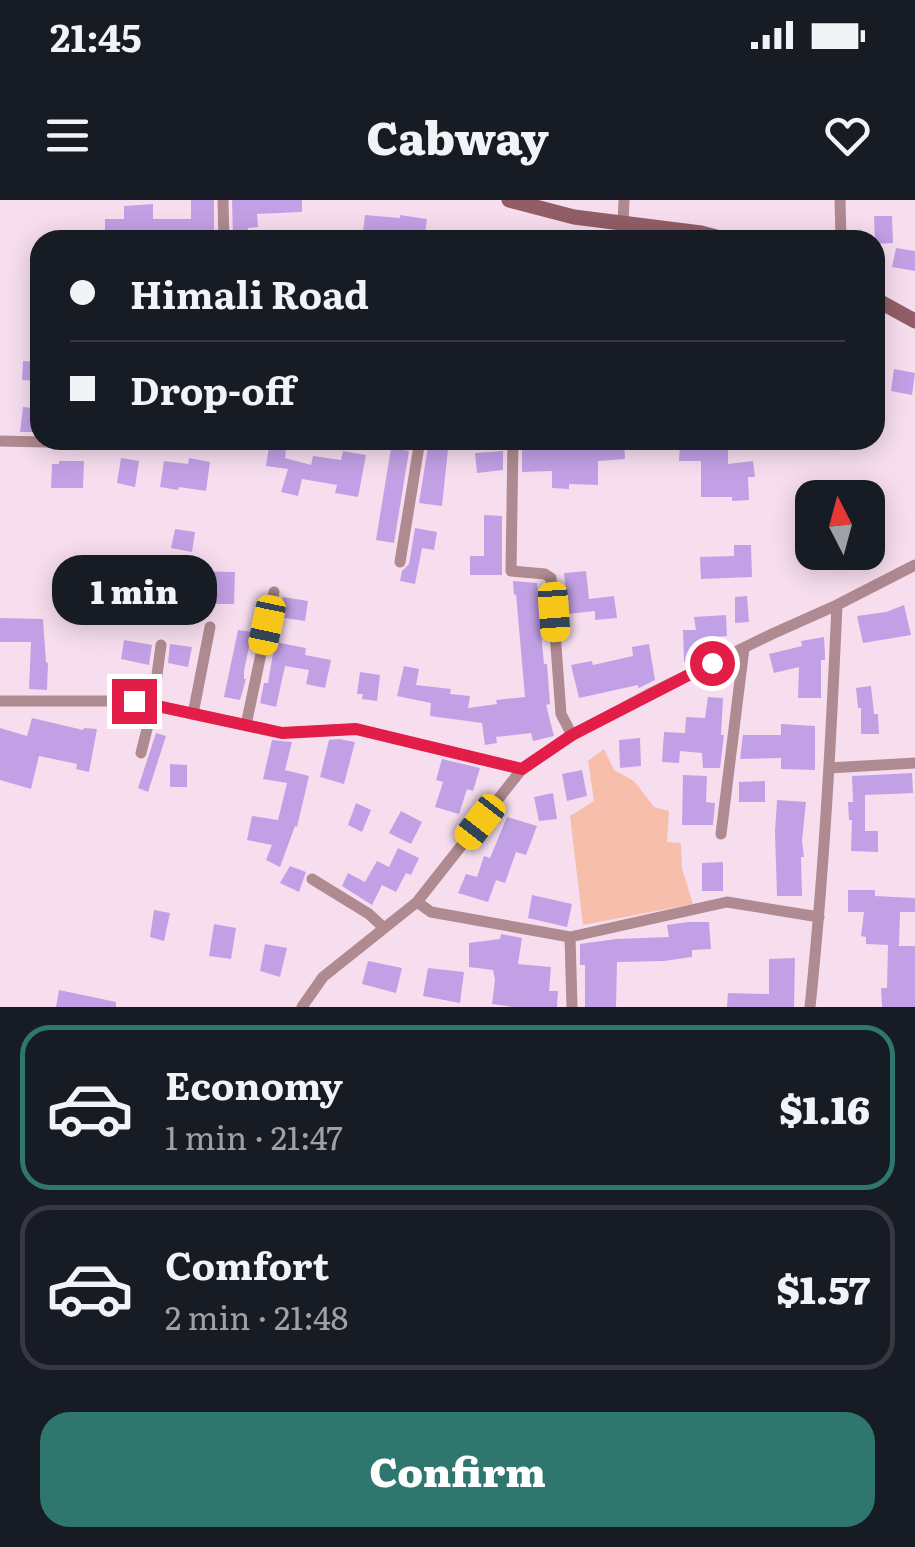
<!DOCTYPE html>
<html lang="en">
<head>
<meta charset="utf-8">
<style>
  :root { --surface:#171b24; --page:#242831; --text:#f1f3f6; --muted:#9ea1a6; --line:#363941; --accent:#2f766e }
  body { margin:0; font-family:Literata,serif; background:var(--page); color:var(--text); height:100vh; display:flex; flex-direction:column; font-size:38px; white-space:nowrap }
  * { box-sizing:border-box; margin:0 }
  p { font-size:32px; color:var(--muted) }
  .icon { flex:none; width:55px; height:55px; fill:none; stroke:currentColor; stroke-width:2; stroke-linecap:round; stroke-linejoin:round }
  .map { position:relative; height:807px; overflow:hidden }
  .side { display:flex; flex-direction:column; background:var(--surface); flex:1 }
  .side>* { flex:none }
  .top-card { position:absolute; left:30px; top:30px; width:855px; height:220px; border-radius:30px; box-shadow:0 5px 25px #0003; display:grid; align-content:center; height:220px; padding:0 40px; background:var(--surface) }
  .needle { width:65px; rotate:354deg }
  .fabs { position:absolute; left:795px; top:280px; display:grid; gap:20px }
  .fabs a { display:grid; place-items:center; width:90px; height:90px; border-radius:20px; background:var(--surface); box-shadow:0 5px 25px #0003; font-size:50px }
  .end { position:absolute; width:45px; height:45px; margin:-22px; border:12px solid #e11d48; background:#fff; box-shadow:0 0 0 5px #fff }
  .from { border-radius:50% }
  .bubble { position:absolute; height:70px; border-radius:30px; background:var(--surface); box-shadow:0 5px 25px #0003; font-size:32px; font-weight:800; line-height:70px; text-align:center }
  .car { position:absolute; width:30px; height:60px; margin:-30px -15px; border-radius:12px; box-shadow:0 0 8px 2px #0007; background:linear-gradient(#f5c518 24%,#345 0 40%,#f5c518 0 76%,#345 0 86%,#f5c518 0) }
  .top-card b { display:flex; align-items:center; gap:35px; height:95px; font-size:38px }
  .top-card b+b { border-top:2px solid var(--line) }
  .top-card i { width:25px; height:25px; background:var(--text) }
  ul { padding:18px 0 0; list-style:none }
  li { display:flex; align-items:center; gap:30px; height:165px; margin:0 20px 15px; padding:0 20px; border:5px solid var(--line); border-radius:30px }
  li div { flex:1 }
  li b { display:block; font-size:38px }
  li em { font-style:normal; font-weight:800 }
  li.on { border-color:var(--accent) }
  li>.icon { width:90px; height:90px; stroke-width:1.5 }
  .primary-button { display:flex; gap:20px; margin-top:auto; padding:20px 40px }
  .primary-button a { flex:1; height:115px; border-radius:30px; background:var(--accent); color:#fff; font-size:40px; font-weight:800; line-height:115px; text-align:center }
  .status { display:flex; justify-content:space-between; align-items:center; height:70px; padding:0 50px; background:var(--surface); direction:ltr }
  .status svg { height:28px; fill:currentColor }
  header { display:flex; justify-content:space-between; align-items:center; height:130px; padding:0 40px; background:var(--surface); font-size:45px; font-weight:800 }
  .map>svg:first-child { display:block }
  .green { fill:#f7beac }
  .building { fill:#c2a0e5 }
  .lines { fill:none; stroke-linecap:round; stroke-linejoin:round }
  .minor { stroke:#af8a90; stroke-width:11 }
  .secondary { stroke:#925d67; stroke-width:15 }
  .route { stroke:#e11d48; stroke-width:12 }
</style>
</head>
<body>
<div class="status"><b>21:45</b><svg viewBox="0 0 49 12"><path d="M0 12V9h3v3zM5 12V6h3v6zM10 12V3h3v9zM15 12V0h3v12zM26 1h20v11H26zM47 4h2v5h-2z"/></svg></div>
<header><svg class="icon" aria-label="menu" viewBox="0 0 24 24"><path d="M4 6h16M4 12h16M4 18h16"/></svg>Cabway<svg class="icon" aria-label="heart" viewBox="0 0 24 24"><path d="M12 20l-8-8c-3-5 5-10 8-4 3-6 11-1 8 4z"/></svg></header>
<div class="map">
<svg width="915" height="807" viewBox="0 0 915 807">
  <rect width="100%" height="100%" fill="#f7deef"/>
  <!-- green -->
  <path class="green" d="M 604,549 L 614,570 L 634,581 L 654,607 L 669,611 L 667,642 L 681,643 L 682,668 L 693,704 L 583,725 L 570,616 L 594,601 L 588,561 Z"/>
  <!-- building -->
  <path class="building" d="M 191,0 L 214,0 L 214,35 L 188,35 L 188,40 L 105,40 L 105,19 L 124,19 L 124,6 L 153,4 L 153,19 L 191,19 Z
    M 232,0 L 302,0 L 302,12 L 257,14 L 258,27 L 248,28 L 248,39 L 236,39 L 236,34 L 233,34 Z
    M 365,15 L 400,18 L 400,15 L 427,19 L 424,40 L 362,40 Z
    M 874,16 L 892,16 L 893,43 L 875,44 Z
    M 896,48 L 915,51 L 915,71 L 892,67 Z
    M 23,161 L 40,162 L 40,181 L 22,180 Z
    M 894,169 L 915,173 L 912,195 L 891,191 Z
    M 23,207 L 40,209 L 40,227 L 37,227 L 37,232 L 20,232 Z
    M 270,240 L 287,240 L 285,258 L 311,265 L 313,256 L 341,260 L 343,251 L 366,255 L 358,297 L 335,293 L 337,285 L 302,279 L 298,296 L 281,292 L 288,269 L 266,266 Z
    M 429,240 L 449,240 L 442,306 L 419,303 Z
    M 522,240 L 535,240 L 535,246 L 578,246 L 604,245 L 604,240 L 624,240 L 625,259 L 598,261 L 598,285 L 569,284 L 569,289 L 552,288 L 552,271 L 522,272 Z
    M 709,240 L 728,240 L 728,264 L 753,261 L 755,277 L 748,277 L 749,300 L 732,301 L 732,297 L 701,297 L 701,261 L 679,261 L 680,244 L 709,244 Z
    M 391,248 L 409,251 L 394,343 L 376,340 Z
    M 503,251 L 503,270 L 477,273 L 475,253 Z
    M 121,258 L 139,261 L 135,287 L 117,283 Z
    M 189,258 L 210,262 L 206,291 L 179,287 L 178,290 L 160,287 L 164,261 L 188,264 Z
    M 59,261 L 84,261 L 83,288 L 51,288 L 52,264 L 59,264 Z
    M 484,315 L 502,316 L 502,375 L 470,375 L 470,356 L 484,356 Z
    M 415,328 L 437,332 L 434,350 L 422,348 L 415,384 L 400,381 L 402,371 L 409,364 Z
    M 175,329 L 195,332 L 192,352 L 171,348 Z
    M 734,345 L 751,345 L 752,377 L 701,379 L 700,357 L 734,356 Z
    M 182,371 L 235,372 L 234,404 L 214,404 L 215,389 L 181,389 Z
    M 586,371 L 589,399 L 614,396 L 617,418 L 595,420 L 595,411 L 568,414 L 564,373 Z
    M 513,381 L 537,383 L 538,396 L 543,396 L 546,432 L 541,432 L 544,464 L 547,464 L 550,504 L 546,505 L 554,536 L 533,541 L 531,533 L 496,537 L 497,543 L 485,545 L 482,523 L 430,516 L 431,503 L 397,496 L 404,466 L 419,469 L 416,485 L 451,489 L 450,494 L 470,496 L 468,508 L 497,504 L 496,500 L 525,497 L 516,394 L 514,395 Z
    M 111,388 L 140,390 L 139,411 L 110,409 Z
    M 747,396 L 749,422 L 735,423 L 735,397 Z
    M 283,397 L 308,401 L 305,421 L 278,417 Z
    M 904,405 L 911,435 L 863,443 L 857,416 L 886,412 Z
    M 726,415 L 727,436 L 706,438 L 706,444 L 697,444 L 698,460 L 684,462 L 683,430 L 696,430 L 694,417 Z
    M 0,418 L 43,419 L 46,462 L 48,463 L 47,490 L 29,489 L 31,442 L 0,442 Z
    M 238,430 L 252,432 L 244,471 L 244,479 L 246,479 L 240,500 L 224,497 Z
    M 824,437 L 825,455 L 825,460 L 821,460 L 821,498 L 798,498 L 799,467 L 774,473 L 769,454 L 802,446 L 801,441 Z
    M 124,440 L 152,445 L 149,465 L 121,459 Z
    M 275,442 L 306,448 L 305,455 L 331,460 L 325,488 L 306,484 L 309,470 L 285,466 L 276,507 L 260,503 L 264,483 L 268,483 Z
    M 170,444 L 192,447 L 188,467 L 168,463 Z
    M 649,444 L 655,480 L 641,487 L 638,488 L 638,485 L 579,498 L 571,465 L 592,461 L 593,465 L 633,456 L 632,447 Z
    M 360,472 L 380,475 L 377,501 L 362,499 L 363,494 L 357,494 Z
    M 871,486 L 874,514 L 878,514 L 879,534 L 861,534 L 861,508 L 858,508 L 856,488 Z
    M 708,497 L 723,498 L 721,535 L 724,535 L 720,568 L 703,568 L 702,553 L 680,551 L 679,563 L 662,562 L 664,532 L 685,533 L 686,517 L 705,518 Z
    M 32,518 L 83,530 L 84,528 L 97,529 L 89,572 L 76,569 L 77,564 L 39,556 L 31,589 L 0,580 L 0,528 L 27,536 Z
    M 781,524 L 815,526 L 815,570 L 781,569 L 781,558 L 740,559 L 743,535 L 781,535 Z
    M 156,533 L 166,536 L 148,592 L 138,588 Z
    M 640,538 L 641,566 L 620,568 L 619,540 Z
    M 339,539 L 355,542 L 344,584 L 320,577 L 329,540 Z
    M 272,540 L 292,542 L 285,570 L 309,576 L 297,627 L 295,626 L 280,667 L 266,660 L 272,645 L 247,640 L 252,616 L 278,620 L 287,583 L 263,579 Z
    M 442,559 L 480,568 L 473,591 L 467,589 L 459,614 L 435,607 L 443,582 L 436,580 Z
    M 170,564 L 187,565 L 187,587 L 170,587 Z
    M 582,570 L 587,596 L 567,601 L 562,574 Z
    M 912,573 L 913,593 L 865,595 L 865,631 L 878,631 L 878,652 L 851,651 L 852,620 L 849,620 L 848,602 L 853,602 L 852,576 Z
    M 683,575 L 707,576 L 706,602 L 715,603 L 713,625 L 682,625 Z
    M 765,581 L 765,602 L 739,602 L 739,582 Z
    M 553,593 L 557,619 L 539,621 L 534,597 Z
    M 777,600 L 806,602 L 802,641 L 804,657 L 801,657 L 802,696 L 777,696 L 775,632 Z
    M 356,603 L 371,610 L 362,632 L 348,625 Z
    M 401,611 L 422,622 L 411,644 L 389,633 Z
    M 507,617 L 537,626 L 526,655 L 516,652 L 505,683 L 496,680 L 488,702 L 458,693 L 466,674 L 477,677 L 484,656 L 490,658 Z
    M 398,648 L 419,658 L 411,675 L 406,673 L 396,692 L 382,685 L 372,705 L 342,686 L 348,673 L 365,682 L 377,661 L 389,667 Z
    M 723,662 L 723,691 L 702,691 L 702,663 Z
    M 290,666 L 306,672 L 299,692 L 280,683 Z
    M 848,690 L 875,690 L 875,696 L 915,698 L 915,712 L 900,712 L 899,746 L 915,746 L 915,807 L 882,807 L 881,788 L 887,788 L 888,745 L 866,744 L 866,737 L 861,736 L 864,712 L 848,712 Z
    M 532,695 L 572,704 L 567,727 L 528,718 Z
    M 154,710 L 170,713 L 164,741 L 150,737 Z
    M 688,722 L 709,722 L 711,749 L 692,750 L 692,757 L 664,761 L 617,762 L 616,807 L 585,807 L 585,765 L 580,765 L 580,744 L 616,739 L 669,737 L 667,725 Z
    M 214,724 L 236,728 L 231,759 L 209,756 Z
    M 501,734 L 522,738 L 518,764 L 551,767 L 549,791 L 558,791 L 557,807 L 514,807 L 492,804 L 495,780 L 493,770 L 469,767 L 469,743 L 500,739 Z
    M 265,744 L 287,748 L 280,777 L 260,771 Z
    M 795,758 L 794,807 L 727,807 L 728,793 L 769,794 L 769,759 Z
    M 368,761 L 402,768 L 396,793 L 362,784 Z
    M 428,768 L 464,772 L 460,803 L 423,796 Z
    M 59,790 L 116,802 L 116,807 L 56,807 Z"/>
  <g class="lines">
    <!-- minor -->
    <path class="minor" d="M 223,0 L 224,40
      M 840,0 L 841,40
      M 623,25 L 624,0
      M 513,240 L 511,371 L 545,374 L 551,378 L 561,514 L 572,535
      M 0,241 L 91,243 L 96,240
      M 400,362 L 420,240
      M 0,501 L 135,501 L 283,533 L 356,529 L 522,569
      M 193,514 L 210,427
      M 246,525 L 274,392
      M 141,553 L 153,505 L 161,445
      M 829,568 L 915,563
      M 721,634 L 744,448
      M 312,679 L 369,714 L 384,728
      M 417,702 L 431,712 L 570,737 L 727,702 L 819,717
      M 570,737 L 572,807
      M 302,807 L 323,777 L 417,702 L 522,569 L 572,535 L 649,494 L 772,434 L 837,405 L 915,365
      M 810,807 C 824,673 831,540 837,405"/>
    <!-- secondary -->
    <path class="secondary" d="M 509,0 L 574,17 L 701,33 L 728,40
      M 875,99 L 915,121"/>
  </g>
  <g class="lines">
    <!-- route -->
    <path class="route" d="M 134,501 L 282,533 L 356,529 L 522,569 L 572,535 L 712,463"/>
  </g>
</svg>
<div class="fabs">
<a><svg class="needle" viewBox="-14 -14 28 28"><path d="M0-13l5 13h-10z" fill="#e53935"/><path d="M0 13l5-13h-10z" fill="#9ea1a6"/></svg></a>
</div>
<i class="end from" style="left:712px;top:463px"></i>
<i class="end" style="left:134px;top:501px"></i>
<div class="bubble" style="left:52px;top:355px;width:165px">1 min</div>
<i class="car" style="left:554px;top:412px;rotate:176deg"></i>
<i class="car" style="left:267px;top:425px;rotate:192deg"></i>
<i class="car" style="left:480px;top:622px;rotate:218deg"></i>
<div class="top-card">
<b><i class="from"></i>Himali Road</b>
<b><i></i>Drop-off</b>
</div>
</div>
<section class="side">
<ul>
<li class="on"><svg class="icon" aria-label="car" viewBox="0 0 24 24"><path d="M5 17H2v-5l4-1 3-4h7l3 4 3 1v5h-3M9 17h6M6 11h13"/><circle cx="7" cy="17" r="2"/><circle cx="17" cy="17" r="2"/></svg><div><b>Economy</b><p>1 min · 21:47</p></div><em>$1.16</em></li>
<li><svg class="icon" aria-label="car" viewBox="0 0 24 24"><path d="M5 17H2v-5l4-1 3-4h7l3 4 3 1v5h-3M9 17h6M6 11h13"/><circle cx="7" cy="17" r="2"/><circle cx="17" cy="17" r="2"/></svg><div><b>Comfort</b><p>2 min · 21:48</p></div><em>$1.57</em></li>
</ul>
<div class="primary-button"><a>Confirm</a></div>
</section>
</body>
</html>
